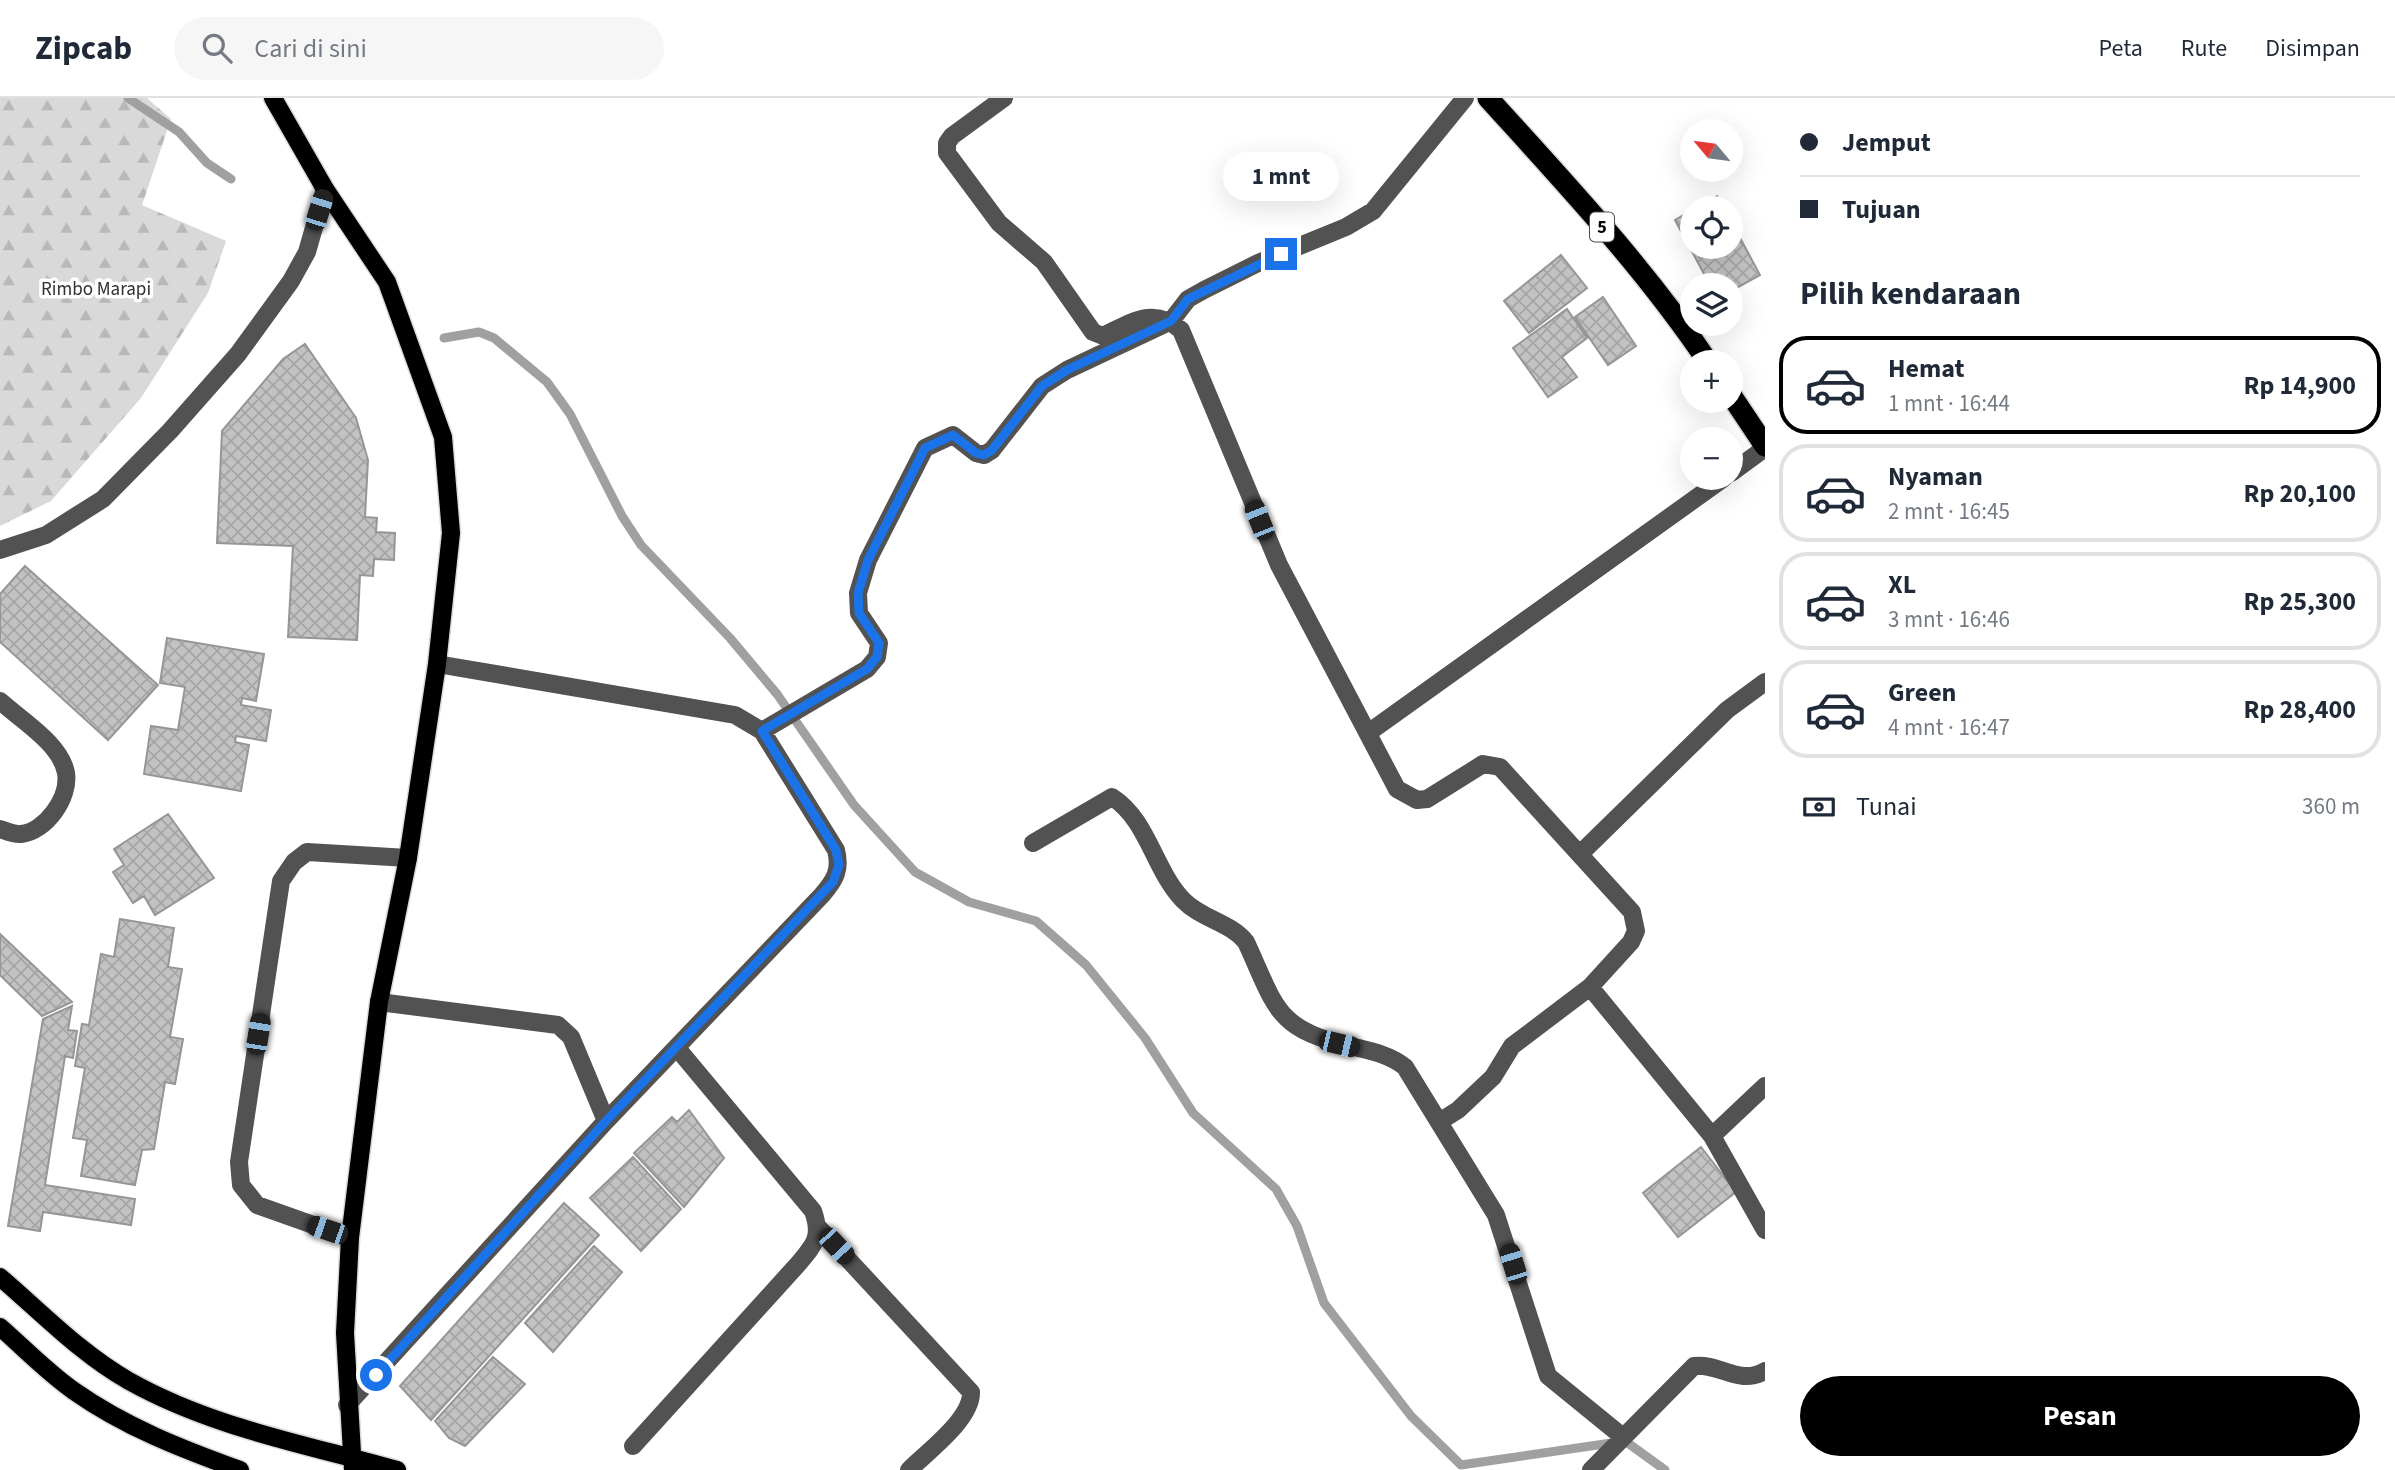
<!DOCTYPE html>
<html lang="id">
<head>
<meta charset="utf-8">
<style>
  :root { --surface:#fff; --page:#f6f6f7; --text:#1f2937; --muted:#747a83; --line:#e0e1e3; --accent:#000 }
  body { margin:0; font-family:"Source Sans 3",sans-serif; background:var(--page); color:var(--text); height:100vh; display:flex; flex-direction:column; font-size:26px; white-space:nowrap }
  * { box-sizing:border-box; margin:0 }
  p { font-size:23px; color:var(--muted) }
  .icon { flex:none; width:38px; height:38px; fill:none; stroke:currentColor; stroke-width:2; stroke-linecap:round; stroke-linejoin:round }
  .map { position:relative; flex:1; overflow:hidden }
  .details { display:flex; flex-direction:column; background:var(--surface); width:630px }
  .details>* { flex:none }
  .top-card { display:grid; align-content:center; height:154px; padding:0 35px; background:var(--surface) }
  .needle { width:46px; rotate:299deg }
  .buttons { position:absolute; left:1680px; top:21px; display:grid; gap:14px }
  .buttons a { display:grid; place-items:center; width:63px; height:63px; border-radius:50%; background:var(--surface); box-shadow:0 7px 28px #0002; font-size:35px }
  .end { position:absolute; width:32px; height:32px; margin:-16px; border:9px solid #1a73e8; background:#fff; box-shadow:0 0 0 4px #fff }
  .from { border-radius:50% }
  .bubble { position:absolute; height:49px; border-radius:24px; background:var(--surface); box-shadow:0 7px 28px #0002; font-size:23px; font-weight:700; line-height:49px; text-align:center }
  .car { position:absolute; width:21px; height:42px; margin:-21px -10px; border-radius:9px; box-shadow:0 0 5px 2px #0007; background:linear-gradient(#222 24%,#8ab4d8 0 40%,#222 0 76%,#8ab4d8 0 86%,#222 0) }
  .top-card b { display:flex; align-items:center; gap:24px; height:66px; font-size:26px }
  .top-card b+b { border-top:2px solid var(--line) }
  .top-card i { width:18px; height:18px; background:var(--text) }
  ul { padding:0; list-style:none }
  li { display:flex; align-items:center; gap:21px; height:98px; margin:0 14px 10px; padding:0 21px; border:4px solid var(--line); border-radius:28px }
  li div { flex:1 }
  li b { display:block; font-size:26px }
  li em { font-style:normal; font-weight:700 }
  li.active { border-color:var(--accent) }
  li>.icon { width:63px; height:63px; stroke-width:1.5 }
  h2 { padding:0 35px; font-size:32px; line-height:84px }
  .pay { display:flex; align-items:center; gap:18px; height:77px; padding:0 35px; font-size:26px }
  .pay p { margin-inline-start:auto }
  .primary-button { display:flex; gap:14px; margin-top:auto; padding:14px 35px }
  .primary-button a { flex:1; height:80px; border-radius:42px; background:var(--accent); color:#fff; font-size:28px; font-weight:700; line-height:80px; text-align:center }
  header { display:flex; align-items:center; gap:42px; box-sizing:border-box; height:98px; padding:0 35px; background:var(--surface); border-bottom:2px solid var(--line) }
  header strong { font-size:33px }
  nav { display:flex; gap:38px; margin-inline-start:auto; font-size:24px }
  .search { width:490px; height:63px; background:var(--page); display:flex; align-items:center; gap:18px; box-sizing:border-box; padding:0 24px; border-radius:38px; color:var(--muted); font-size:26px }
  main { display:flex; flex:1; min-height:0 }
  .map>svg:first-child { display:block }
  .forest { fill:url(#forest-firs) }
  .lines { fill:none; stroke-linecap:round; stroke-linejoin:round }
  .stream { stroke:#a0a0a0; stroke-width:9 }
  .building { fill:url(#building-cross-hatch); stroke:#969696; stroke-width:2 }
  .major-casing { stroke:#dbdbdb; stroke-width:21 }
  .highway-casing { stroke:#dbdbdb; stroke-width:24 }
  .minor { stroke:#525252; stroke-width:18 }
  .major { stroke:#000; stroke-width:18 }
  .highway { stroke:#000; stroke-width:21 }
  .route { stroke:#1a73e8; stroke-width:9 }
  .labels { text-anchor:middle; dominant-baseline:central; stroke-width:7; stroke-linejoin:round; paint-order:stroke }
  .shield { fill:#fff; stroke:#4c4c4c; stroke-width:2 }
  .shield-label { font-size:18px; font-weight:bold; fill:#000 }
  .park-label { font-size:19px; fill:#303030; stroke:#fff }
</style>
</head>
<body>
<header>
<strong>Zipcab</strong>
<div class="search"><svg class="icon" aria-label="search" viewBox="0 0 24 24"><circle cx="10" cy="10" r="6"/><path d="M15 15l6 6"/></svg>Cari di sini</div>
<nav><a>Peta</a><a>Rute</a><a>Disimpan</a></nav>
</header>
<main>
<div class="map">
<svg width="1765" height="1372" viewBox="0 0 1765 1372">
  <defs>
    <pattern id="forest-firs" width="22" height="20" patternUnits="userSpaceOnUse" patternTransform="scale(1.75)"><rect width="22" height="20" fill="#d9d9d9"/><path d="M5 1l3.5 6h-7zM16 11l3.5 6h-7z" fill="#b8b8b8"/></pattern>
    <pattern id="building-cross-hatch" width="8" height="8" patternUnits="userSpaceOnUse" patternTransform="scale(1.75)"><rect width="8" height="8" fill="#c2c2c2"/><path d="M0 0l8 8M0 8l8-8" fill="none" stroke="#a5a5a5"/></pattern>
  </defs>
  <rect width="100%" height="100%" fill="#fff"/>
  <!-- forest -->
  <path class="forest" d="M 0,0 L 147,0 L 171,21 L 142,107 L 226,143 L 208,195 L 141,300 L 51,403 L 0,428 Z"/>
  <g class="lines">
    <!-- stream -->
    <path class="stream" d="M 128,0 L 179,34 L 207,65 L 231,81
      M 444,240 L 479,234 L 494,240 L 547,284 L 570,316 L 622,418 L 641,447 L 730,540 L 777,596 L 854,707 L 915,774 L 969,804 L 1036,823 L 1086,867 L 1145,940 L 1193,1015 L 1276,1091 L 1297,1128 L 1324,1205 L 1411,1318 L 1461,1367 L 1625,1343 L 1665,1372"/>
  </g>
  <!-- building -->
  <path class="building" d="M 1717,98 L 1724,110 L 1696,110 Z
    M 1692,112 L 1692,149 L 1731,149 L 1731,123 L 1760,177 L 1731,193 L 1731,187 L 1710,187 L 1675,122 Z
    M 1561,157 L 1587,190 L 1529,235 L 1504,203 Z
    M 1603,199 L 1636,248 L 1608,267 L 1575,219 Z
    M 1567,211 L 1587,240 L 1562,259 L 1577,279 L 1548,299 L 1513,250 Z
    M 305,246 L 356,320 L 368,362 L 365,419 L 377,420 L 376,434 L 395,435 L 394,462 L 374,461 L 373,478 L 360,477 L 357,542 L 288,539 L 293,448 L 217,445 L 222,333 L 283,261 Z
    M 25,468 L 158,587 L 108,642 L 0,544 L 0,496 Z
    M 167,540 L 264,556 L 256,603 L 242,600 L 241,607 L 271,612 L 266,643 L 236,638 L 235,644 L 249,647 L 241,693 L 144,676 L 151,628 L 178,632 L 185,589 L 160,585 Z
    M 168,716 L 214,780 L 155,817 L 144,798 L 133,805 L 113,774 L 124,767 L 114,751 Z
    M 120,821 L 174,830 L 168,869 L 182,871 L 170,939 L 183,941 L 175,986 L 165,984 L 154,1051 L 142,1052 L 135,1087 L 81,1078 L 87,1042 L 73,1040 L 85,970 L 75,968 L 82,926 L 89,927 L 101,856 L 114,859 Z
    M 0,836 L 72,904 L 42,918 L 0,877 Z
    M 72,908 L 68,932 L 77,933 L 73,960 L 65,958 L 45,1087 L 135,1101 L 131,1127 L 43,1114 L 40,1133 L 8,1128 L 43,921 Z
    M 689,1012 L 724,1060 L 684,1109 L 634,1055 L 672,1019 L 677,1024 Z
    M 1701,1049 L 1736,1094 L 1678,1139 L 1643,1095 Z
    M 633,1059 L 681,1111 L 641,1153 L 590,1100 Z
    M 564,1105 L 599,1137 L 431,1322 L 400,1288 Z
    M 594,1148 L 622,1174 L 553,1254 L 525,1225 Z
    M 493,1259 L 525,1286 L 465,1348 L 449,1340 L 435,1323 Z"/>
  <g class="lines">
    <defs>
      <path id="major" d="M 273,0 L 325,91 L 387,184 L 443,339 L 451,435 L 437,566 L 408,760 L 379,904 L 350,1140 L 345,1235 L 353,1372
        M 0,1179 C 41,1214 81,1256 129,1283 C 213,1330 305,1346 397,1372
        M 0,1229 C 24,1250 48,1275 74,1293 C 125,1329 182,1351 240,1372"/>
      <path id="highway" d="M 1488,0 C 1565,85 1644,169 1708,264
        M 1731,297 L 1765,348"/>
    </defs>
    <!-- major casing -->
    <use href="#major" class="major-casing"/>
    <!-- highway casing -->
    <use href="#highway" class="highway-casing"/>
    <!-- minor -->
    <path class="minor" d="M 1004,0 L 952,38 L 947,45 L 947,55 L 999,125 L 1044,164 L 1093,234 L 1103,238 C 1132,224 1154,208 1181,232 L 1279,467 L 1397,691 L 1417,702 L 1427,701 L 1483,666 L 1500,669 L 1632,814 L 1636,833 L 1631,844 L 1590,889 L 1512,948 L 1493,979 L 1458,1012 L 1439,1024
      M 1731,375 L 1765,350
      M 0,452 L 46,437 L 103,401 L 170,333 L 238,256 L 291,183 L 307,154 L 325,91
      M 0,603 C 21,622 61,646 66,675 C 70,700 45,734 21,736 C 15,737 6,733 0,731
      M 762,633 L 867,571 L 877,559 L 879,545 L 859,515 L 858,495 L 868,462 L 925,350 L 953,337 L 976,355 L 984,357 L 992,352 L 1042,288 L 1067,272 L 1171,223 L 1188,201 L 1204,192 L 1258,165 L 1346,129 L 1373,113 L 1465,0
      M 1368,635 L 1724,380
      M 1033,745 L 1112,699 C 1148,722 1154,772 1183,802 C 1201,821 1230,824 1246,844 C 1276,909 1275,931 1350,948 C 1370,953 1389,956 1405,969 L 1496,1117 L 1548,1278 L 1623,1339
      M 1581,755 L 1727,612 L 1765,584
      M 1590,889 L 1712,1038 L 1765,1132
      M 379,904 L 558,927 L 571,939 L 606,1023
      M 1712,1038 L 1765,988
      M 819,1130 L 971,1294 C 972,1321 928,1353 909,1372
      M 350,1140 L 257,1107 L 241,1087 L 239,1064 L 281,783 L 294,764 L 307,754 L 408,760
      M 347,1307 L 606,1023 L 822,797 C 835,782 841,772 836,752 L 762,633 L 735,617 L 437,566
      M 633,1348 L 799,1165 C 815,1146 822,1138 813,1113 L 677,950
      M 1591,1372 L 1694,1268 C 1720,1265 1739,1288 1765,1273"/>
    <!-- major -->
    <use href="#major" class="major"/>
    <!-- highway -->
    <use href="#highway" class="highway"/>
  </g>
  <g class="lines">
    <!-- route -->
    <path class="route" d="M 376,1277 L 606,1023 L 833,784 L 839,767 L 836,752 L 762,633 L 867,571 L 877,559 L 879,545 L 859,515 L 858,495 L 868,462 L 925,350 L 953,337 L 976,355 L 984,357 L 992,352 L 1042,288 L 1067,272 L 1171,223 L 1188,201 L 1281,156"/>
  </g>
  <g class="labels">
    <!-- shield labels -->
    <rect class="shield" x="1590" y="114.5" width="24" height="29" rx="5"/>
    <g class="shield-label">
      <text x="1602" y="129">5</text>
    </g>
    <!-- park labels -->
    <g class="park-label">
      <text x="96" y="191">Rimbo Marapi</text>
    </g>
  </g>
</svg>
<div class="buttons">
<a><svg class="needle" viewBox="-14 -14 28 28"><path d="M0-13l5 13h-10z" fill="#e53935"/><path d="M0 13l5-13h-10z" fill="#747a83"/></svg></a>
<a><svg class="icon" aria-label="locate" viewBox="0 0 24 24"><circle cx="12" cy="12" r="6"/><path d="M12 2v4M12 18v4M2 12h4M18 12h4"/></svg></a>
<a><svg class="icon" aria-label="layers" viewBox="0 0 24 24"><path d="M12 4l9 5-9 5-9-5zM3 14l9 5 9-5"/></svg></a>
<a>+</a>
<a>−</a>
</div>
<i class="end from" style="left:376px;top:1277px"></i>
<i class="end" style="left:1281px;top:156px"></i>
<div class="bubble" style="left:1223px;top:54px;width:116px">1 mnt</div>
<i class="car" style="left:319px;top:112px;rotate:17deg"></i>
<i class="car" style="left:1259px;top:422px;rotate:338deg"></i>
<i class="car" style="left:258px;top:936px;rotate:9deg"></i>
<i class="car" style="left:1339px;top:946px;rotate:103deg"></i>
<i class="car" style="left:327px;top:1132px;rotate:289deg"></i>
<i class="car" style="left:836px;top:1148px;rotate:137deg"></i>
<i class="car" style="left:1513px;top:1166px;rotate:343deg"></i>
</div>
<section class="details">
<div class="top-card">
<b><i class="from"></i>Jemput</b>
<b><i></i>Tujuan</b>
</div>
<h2>Pilih kendaraan</h2>
<ul>
<li class="active"><svg class="icon" aria-label="car" viewBox="0 0 24 24"><path d="M5 17H2v-5l4-1 3-4h7l3 4 3 1v5h-3M9 17h6M6 11h13"/><circle cx="7" cy="17" r="2"/><circle cx="17" cy="17" r="2"/></svg><div><b>Hemat</b><p>1 mnt · 16:44</p></div><em>Rp 14,900</em></li>
<li><svg class="icon" aria-label="car" viewBox="0 0 24 24"><path d="M5 17H2v-5l4-1 3-4h7l3 4 3 1v5h-3M9 17h6M6 11h13"/><circle cx="7" cy="17" r="2"/><circle cx="17" cy="17" r="2"/></svg><div><b>Nyaman</b><p>2 mnt · 16:45</p></div><em>Rp 20,100</em></li>
<li><svg class="icon" aria-label="car" viewBox="0 0 24 24"><path d="M5 17H2v-5l4-1 3-4h7l3 4 3 1v5h-3M9 17h6M6 11h13"/><circle cx="7" cy="17" r="2"/><circle cx="17" cy="17" r="2"/></svg><div><b>XL</b><p>3 mnt · 16:46</p></div><em>Rp 25,300</em></li>
<li><svg class="icon" aria-label="car" viewBox="0 0 24 24"><path d="M5 17H2v-5l4-1 3-4h7l3 4 3 1v5h-3M9 17h6M6 11h13"/><circle cx="7" cy="17" r="2"/><circle cx="17" cy="17" r="2"/></svg><div><b>Green</b><p>4 mnt · 16:47</p></div><em>Rp 28,400</em></li>
</ul>
<div class="pay"><svg class="icon" aria-label="cash" viewBox="0 0 24 24"><path d="M3 7h18v10H3z"/><circle cx="12" cy="12" r="2"/></svg>Tunai<p>360 m</p></div>
<div class="primary-button"><a>Pesan</a></div>
</section>
</main>
</body>
</html>
